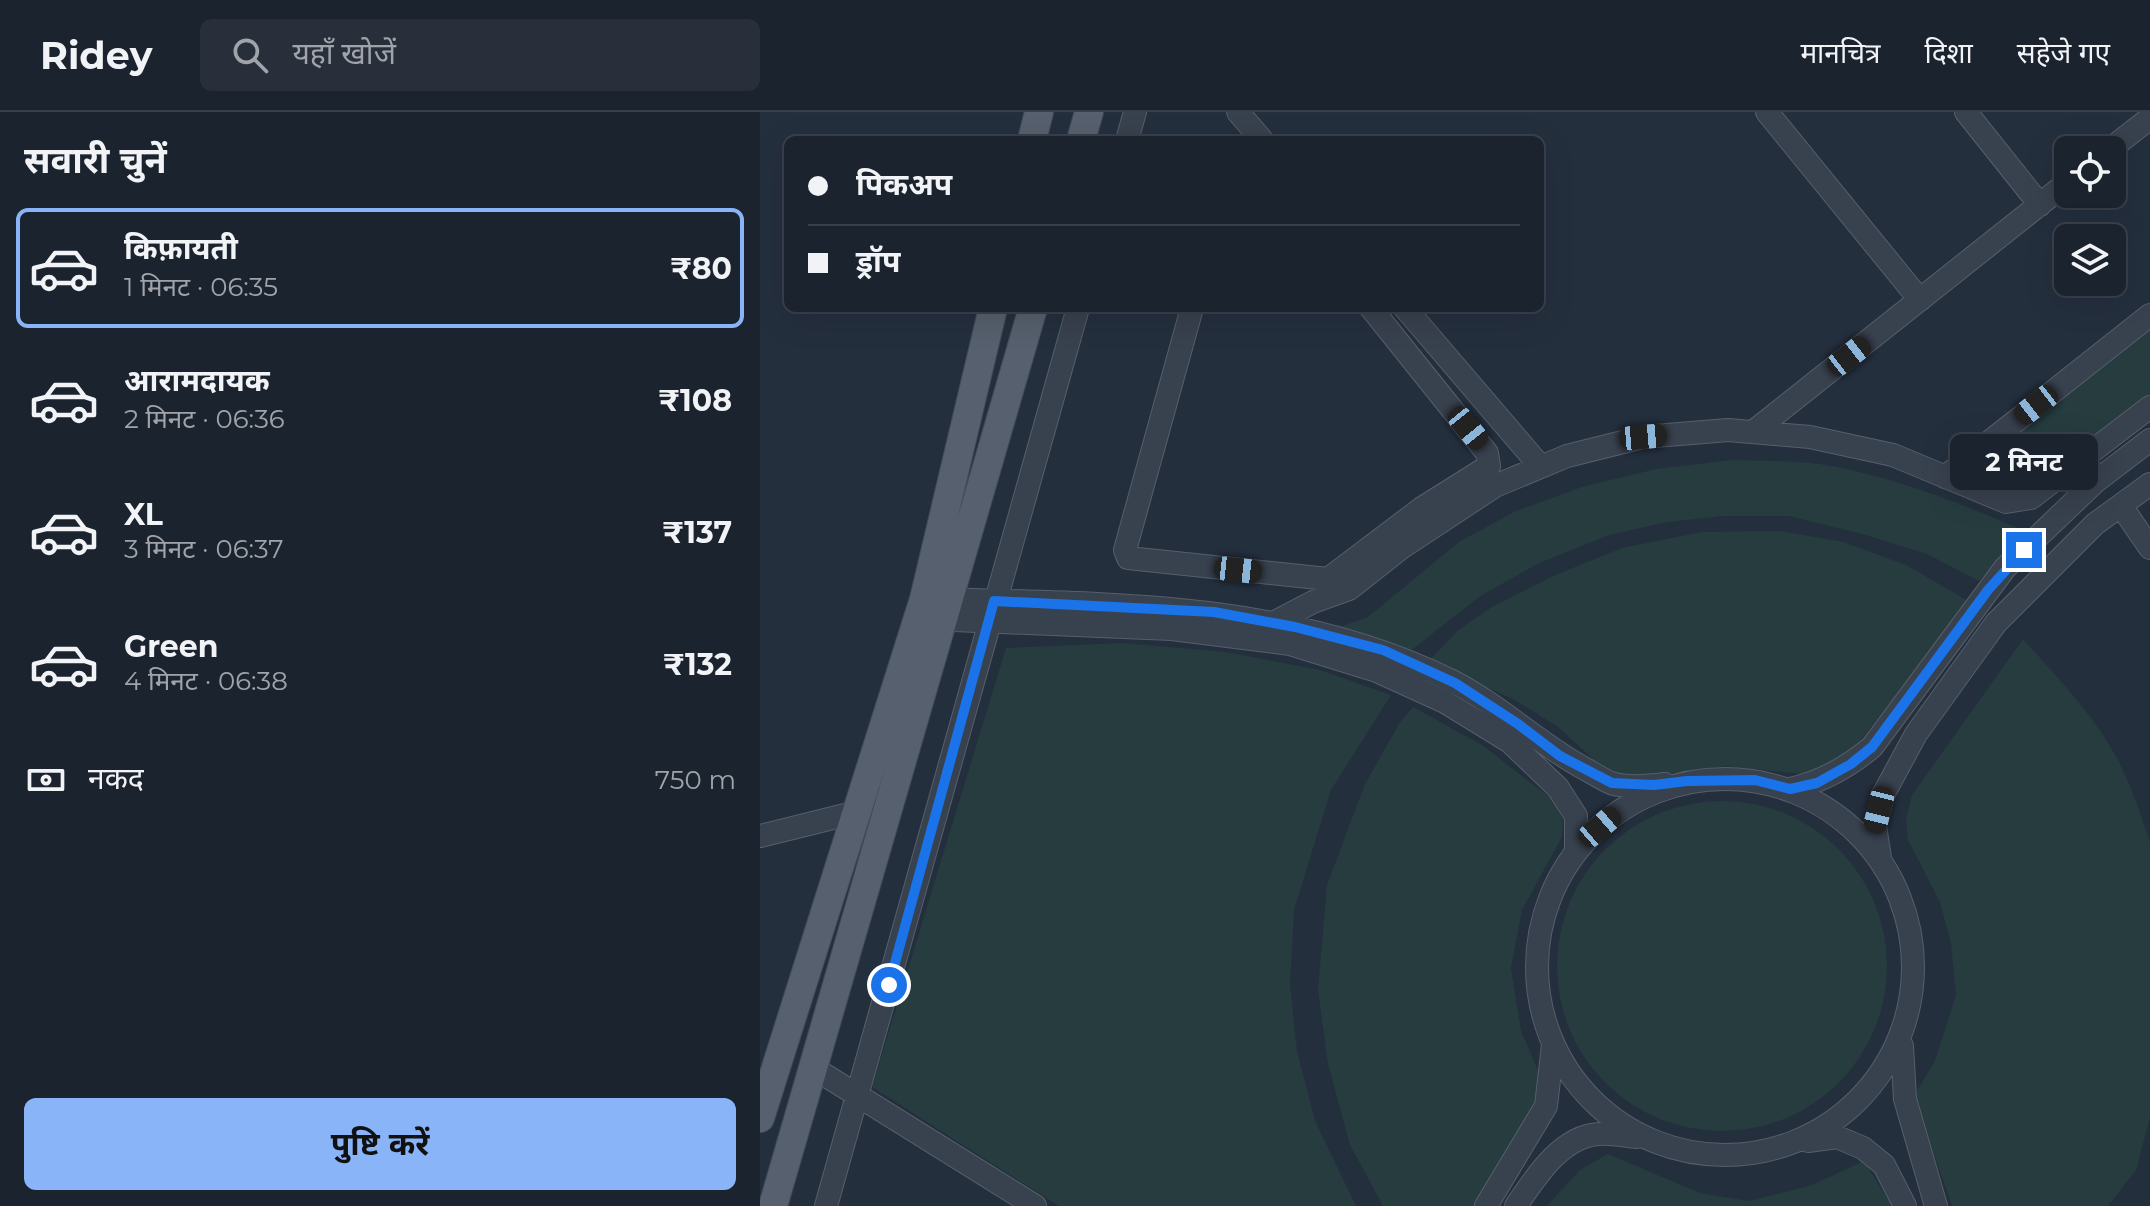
<!DOCTYPE html>
<html lang="hi">
<head>
<meta charset="utf-8">
<style>
  :root { --surface:#1b232e; --page:#282f3a; --text:#f1f3f6; --muted:#a0a4aa; --line:#39404a; --accent:#8ab4f8 }
  body { margin:0; font-family:Montserrat,"Noto Sans Devanagari",sans-serif; background:var(--page); color:var(--text); height:100vh; display:flex; flex-direction:column; font-size:30px; white-space:nowrap }
  * { box-sizing:border-box; margin:0 }
  p { font-size:26px; color:var(--muted) }
  .icon { flex:none; width:44px; height:44px; fill:none; stroke:currentColor; stroke-width:2; stroke-linecap:round; stroke-linejoin:round }
  .map { position:relative; flex:1; overflow:hidden }
  .details { display:flex; flex-direction:column; background:var(--surface); width:760px }
  .details>* { flex:none }
  .guide { position:absolute; left:24px; top:24px; width:760px; height:176px; border-radius:12px; box-shadow:0 8px 32px #0002,0 0 0 2px var(--line); display:grid; align-content:center; height:176px; padding:0 24px; background:var(--surface) }
  .controls { position:absolute; left:1294px; top:24px; display:grid; gap:16px }
  .controls a { display:grid; place-items:center; width:72px; height:72px; border-radius:12px; background:var(--surface); box-shadow:0 8px 32px #0002,0 0 0 2px var(--line); font-size:40px }
  .end { position:absolute; width:36px; height:36px; margin:-18px; border:10px solid #1a73e8; background:#fff; box-shadow:0 0 0 4px #fff }
  .from { border-radius:50% }
  .bubble { position:absolute; height:56px; border-radius:12px; background:var(--surface); box-shadow:0 8px 32px #0002,0 0 0 2px var(--line); font-size:26px; font-weight:700; line-height:56px; text-align:center }
  .car { position:absolute; width:24px; height:48px; margin:-24px -12px; border-radius:10px; box-shadow:0 0 6px 2px #0007; background:linear-gradient(#222 24%,#8ab4d8 0 40%,#222 0 76%,#8ab4d8 0 86%,#222 0) }
  .guide b { display:flex; align-items:center; gap:28px; height:76px; font-size:30px }
  .guide b+b { border-top:2px solid var(--line) }
  .guide i { width:20px; height:20px; background:var(--text) }
  ul { padding:0; list-style:none }
  li { display:flex; align-items:center; gap:24px; height:120px; margin:0 16px 12px; padding:0 8px; border:4px solid transparent; border-radius:12px }
  li div { flex:1 }
  li b { display:block; font-size:30px }
  li em { font-style:normal; font-weight:700 }
  li.on { border-color:var(--accent) }
  li>.icon { width:72px; height:72px; stroke-width:1.5 }
  h2 { padding:0 24px; font-size:36px; line-height:96px }
  .pay { display:flex; align-items:center; gap:20px; height:88px; padding:0 24px; font-size:30px }
  .pay p { margin-inline-start:auto }
  .button { display:flex; gap:16px; margin-top:auto; padding:16px 24px }
  .button a { flex:1; height:92px; border-radius:12px; background:var(--accent); color:#111; font-size:32px; font-weight:700; line-height:92px; text-align:center }
  header { display:flex; align-items:center; gap:48px; box-sizing:border-box; height:112px; padding:0 40px; background:var(--surface); border-bottom:2px solid var(--line) }
  header strong { font-size:38px }
  nav { display:flex; gap:44px; margin-inline-start:auto; font-size:28px }
  .search { width:560px; height:72px; background:var(--page); display:flex; align-items:center; gap:20px; box-sizing:border-box; padding:0 28px; border-radius:12px; color:var(--muted); font-size:30px }
  main { display:flex; flex:1; min-height:0 }
  .map>svg:first-child { display:block }
  .green { fill:#263c3f }
  .lines { fill:none; stroke-linecap:round; stroke-linejoin:round }
  .minor-casing { stroke:#565f6c; stroke-width:24 }
  .major-casing { stroke:#414a57; stroke-width:30 }
  .minor { stroke:#38414e; stroke-width:22 }
  .major { stroke:#56606e; stroke-width:28 }
  .route { stroke:#1a73e8; stroke-width:10 }
</style>
</head>
<body>
<header>
<strong>Ridey</strong>
<div class="search"><svg class="icon" aria-label="search" viewBox="0 0 24 24"><circle cx="10" cy="10" r="6"/><path d="M15 15l6 6"/></svg>यहाँ खोजें</div>
<nav><a>मानचित्र</a><a>दिशा</a><a>सहेजे गए</a></nav>
</header>
<main>
<section class="details">
<h2>सवारी चुनें</h2>
<ul>
<li class="on"><svg class="icon" aria-label="car" viewBox="0 0 24 24"><path d="M5 17H2v-5l4-1 3-4h7l3 4 3 1v5h-3M9 17h6M6 11h13"/><circle cx="7" cy="17" r="2"/><circle cx="17" cy="17" r="2"/></svg><div><b>किफ़ायती</b><p>1 मिनट · 06:35</p></div><em>₹80</em></li>
<li><svg class="icon" aria-label="car" viewBox="0 0 24 24"><path d="M5 17H2v-5l4-1 3-4h7l3 4 3 1v5h-3M9 17h6M6 11h13"/><circle cx="7" cy="17" r="2"/><circle cx="17" cy="17" r="2"/></svg><div><b>आरामदायक</b><p>2 मिनट · 06:36</p></div><em>₹108</em></li>
<li><svg class="icon" aria-label="car" viewBox="0 0 24 24"><path d="M5 17H2v-5l4-1 3-4h7l3 4 3 1v5h-3M9 17h6M6 11h13"/><circle cx="7" cy="17" r="2"/><circle cx="17" cy="17" r="2"/></svg><div><b>XL</b><p>3 मिनट · 06:37</p></div><em>₹137</em></li>
<li><svg class="icon" aria-label="car" viewBox="0 0 24 24"><path d="M5 17H2v-5l4-1 3-4h7l3 4 3 1v5h-3M9 17h6M6 11h13"/><circle cx="7" cy="17" r="2"/><circle cx="17" cy="17" r="2"/></svg><div><b>Green</b><p>4 मिनट · 06:38</p></div><em>₹132</em></li>
</ul>
<div class="pay"><svg class="icon" aria-label="cash" viewBox="0 0 24 24"><path d="M3 7h18v10H3z"/><circle cx="12" cy="12" r="2"/></svg>नकद<p>750 m</p></div>
<div class="button"><a>पुष्टि करें</a></div>
</section>
<div class="map">
<svg width="1390" height="1094" viewBox="0 0 1390 1094">
  <rect width="100%" height="100%" fill="#242f3e"/>
  <!-- green -->
  <path class="green" d="M 1390,215 L 1390,282 L 1264,381 L 1207,359 Z
    M 972,348 C 1007,349 1043,348 1077,355 C 1141,368 1204,392 1264,419 L 1219,469 L 1167,442 L 1099,421 L 1029,404 L 964,404 L 907,410 L 849,423 L 777,452 L 719,485 L 649,540 L 571,518 L 608,505 L 699,430 L 754,400 L 822,375 L 896,357 Z
    M 1021,419 L 1083,430 L 1146,453 L 1208,489 L 1098,632 L 1052,663 L 966,654 L 868,667 L 833,647 L 797,614 L 753,587 L 668,550 L 697,519 L 732,495 L 793,464 L 862,436 L 942,420 Z
    M 1263,527 C 1297,565 1335,604 1359,650 C 1372,676 1381,703 1390,731 L 1390,1005 L 1376,1058 L 1348,1094 L 1192,1094 L 1154,984 L 1175,949 L 1196,883 L 1191,831 L 1180,790 L 1148,728 L 1146,707 L 1152,683 Z
    M 363,531 L 466,540 L 560,558 L 631,583 L 571,678 L 534,798 L 530,872 L 537,939 L 555,1009 L 596,1094 L 299,1094 L 112,975 L 246,536 Z
    M 653,595 L 722,633 L 793,688 L 803,708 L 802,725 L 762,798 L 751,856 L 761,919 L 779,961 L 778,990 L 716,1094 L 623,1094 L 590,1033 L 568,952 L 558,878 L 567,773 L 605,672 L 640,610 Z
    M797 854a165 165 0 1 1 330 0a165 165 0 1 1-330 0Z
    M 848,1042 L 940,1081 L 989,1089 L 1052,1073 L 1104,1049 L 1132,1094 L 787,1094 L 820,1058 Z"/>
  <g class="lines">
    <defs>
      <path id="minor" d="M 478,0 L 502,28
        M 1007,0 L 1160,188
        M 1206,0 L 1280,93
        M 367,28 L 375,0
        M 1349,38 L 1390,6
        M 432,196 L 365,438 L 368,446 L 568,467 L 662,396 L 729,354 L 727,341 L 611,196
        M 645,196 L 781,355
        M 993,320 L 1308,70
        M 1185,365 L 1390,203
        M 1361,394 L 1390,436
        M 174,487 C 351,492 529,489 692,569 C 741,594 781,634 829,659 C 836,663 844,668 851,671 C 866,676 890,674 905,672
        M 170,507 L 412,517 L 530,532 L 617,559 L 685,590 L 750,630 L 798,676 L 816,704 L 816,736
        M 513,511 L 553,490 L 589,477 L 641,436 L 735,374 L 807,344 L 883,325 L 968,318 L 1050,325 L 1133,343 L 1246,390 L 1271,386 L 1390,295
        M777 855a188 188 0 1 1 376 0a188 188 0 1 1-376 0Z
        M 1030,677 C 1062,670 1087,656 1112,635 L 1245,456 L 1335,370 L 1390,328
        M 0,724 L 97,700
        M 1120,746 L 1115,714 L 1123,683 L 1156,622 L 1236,511 L 1335,412 L 1390,372
        M 1142,934 L 1145,987 L 1176,1094
        M 52,955 L 275,1094
        M 1048,1029 L 1077,1025 L 1103,1036 L 1124,1053 L 1145,1094
        M 66,1094 L 318,196
        M 726,1094 L 786,994 L 793,933
        M 756,1094 C 775,1066 801,1024 839,1022 C 851,1021 865,1024 877,1025"/>
      <path id="major" d="M 272,28 L 279,0
        M 321,28 L 329,0
        M 0,1006 L 164,487 L 233,196
        M 13,1094 L 273,196"/>
    </defs>
    <!-- minor casing -->
    <use href="#minor" class="minor-casing"/>
    <!-- major casing -->
    <use href="#major" class="major-casing"/>
    <!-- minor -->
    <use href="#minor" class="minor"/>
    <!-- major -->
    <use href="#major" class="major"/>
  </g>
  <g class="lines">
    <!-- route -->
    <path class="route" d="M 129,873 L 234,489 L 454,500 L 535,515 L 623,538 L 695,571 L 758,612 L 800,644 L 852,671 L 894,673 L 927,669 L 995,668 L 1030,677 L 1057,671 L 1091,652 L 1112,635 L 1228,478 L 1264,438"/>
  </g>
</svg>
<div class="controls">
<a><svg class="icon" aria-label="locate" viewBox="0 0 24 24"><circle cx="12" cy="12" r="6"/><path d="M12 2v4M12 18v4M2 12h4M18 12h4"/></svg></a>
<a><svg class="icon" aria-label="layers" viewBox="0 0 24 24"><path d="M12 4l9 5-9 5-9-5zM3 14l9 5 9-5"/></svg></a>
</div>
<i class="end from" style="left:129px;top:873px"></i>
<i class="end" style="left:1264px;top:438px"></i>
<div class="bubble" style="left:1190px;top:322px;width:148px">2 मिनट</div>
<i class="car" style="left:1089px;top:244px;rotate:52deg"></i>
<i class="car" style="left:1276px;top:293px;rotate:232deg"></i>
<i class="car" style="left:708px;top:316px;rotate:141deg"></i>
<i class="car" style="left:883px;top:325px;rotate:85deg"></i>
<i class="car" style="left:478px;top:458px;rotate:96deg"></i>
<i class="car" style="left:1119px;top:698px;rotate:194deg"></i>
<i class="car" style="left:840px;top:715px;rotate:49deg"></i>
<div class="guide">
<b><i class="from"></i>पिकअप</b>
<b><i></i>ड्रॉप</b>
</div>
</div>
</main>
</body>
</html>
